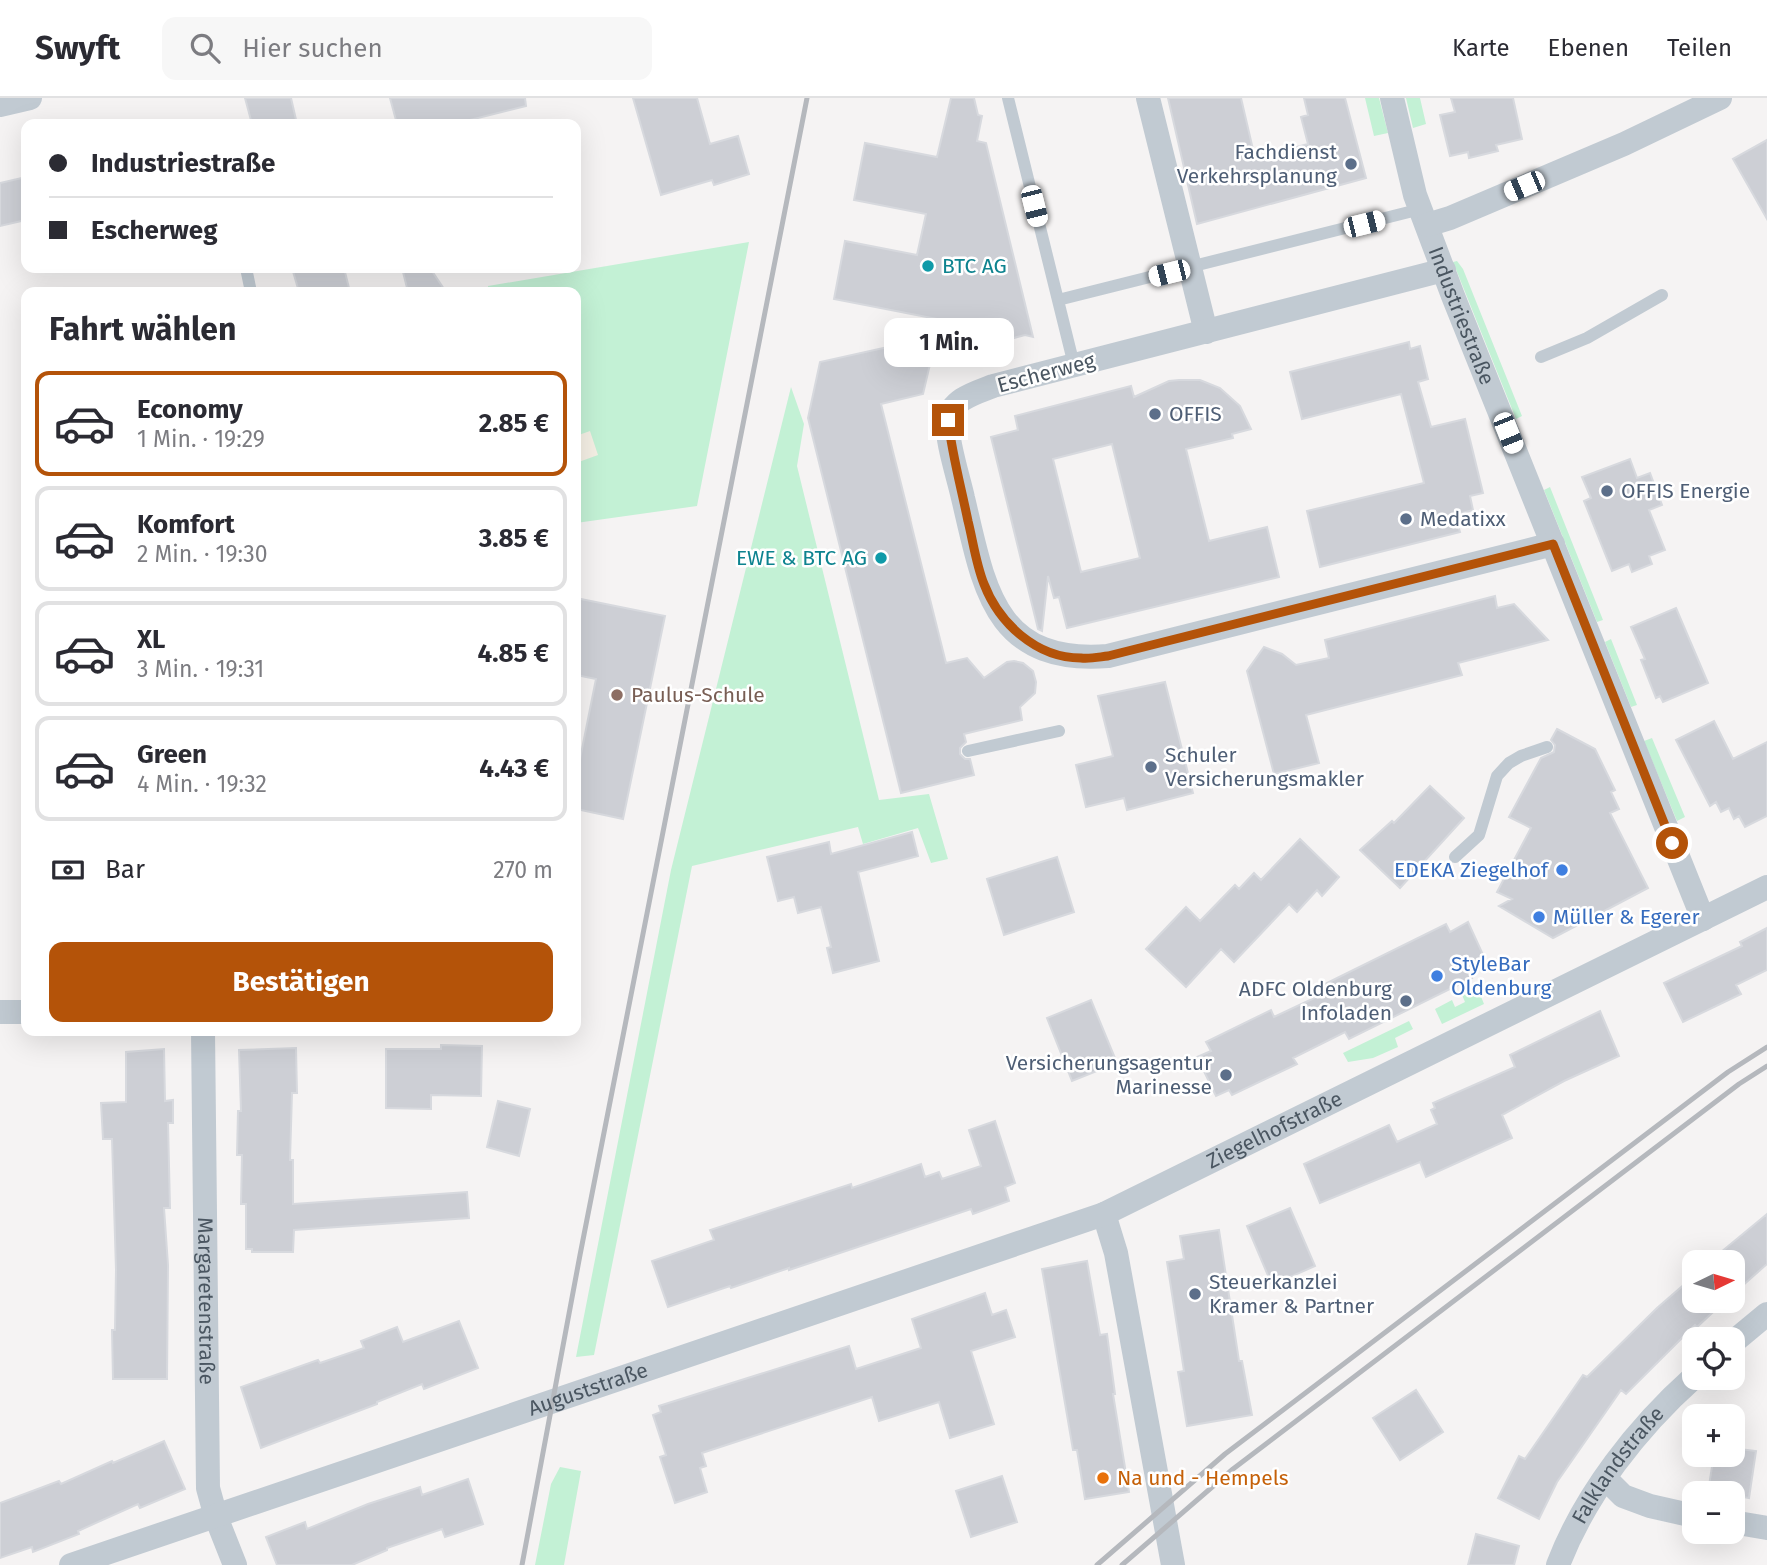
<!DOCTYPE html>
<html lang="de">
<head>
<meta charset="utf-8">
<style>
  :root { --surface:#fff; --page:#f7f7f7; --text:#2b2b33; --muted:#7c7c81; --line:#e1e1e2; --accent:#b45309 }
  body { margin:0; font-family:"Fira Sans",sans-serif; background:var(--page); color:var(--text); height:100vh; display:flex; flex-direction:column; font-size:26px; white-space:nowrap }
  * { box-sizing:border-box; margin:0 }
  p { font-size:23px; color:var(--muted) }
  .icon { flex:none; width:38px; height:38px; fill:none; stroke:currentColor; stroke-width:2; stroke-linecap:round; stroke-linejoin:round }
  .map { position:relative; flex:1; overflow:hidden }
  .details { position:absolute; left:21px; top:189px; width:560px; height:749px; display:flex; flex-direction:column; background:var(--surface); border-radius:14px; box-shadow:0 7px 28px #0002 }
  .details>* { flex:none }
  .top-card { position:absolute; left:21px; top:21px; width:560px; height:154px; border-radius:14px; box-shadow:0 7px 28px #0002; display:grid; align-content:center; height:154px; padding:0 28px; background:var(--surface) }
  .needle { width:46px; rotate:85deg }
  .fabs { position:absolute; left:1682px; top:1152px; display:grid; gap:14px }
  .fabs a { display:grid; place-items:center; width:63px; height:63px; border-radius:14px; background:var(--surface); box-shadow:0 7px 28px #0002; font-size:35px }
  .end { position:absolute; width:32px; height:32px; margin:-16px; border:9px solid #b45309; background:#fff; box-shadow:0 0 0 4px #fff }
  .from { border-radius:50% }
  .bubble { position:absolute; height:49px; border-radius:14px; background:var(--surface); box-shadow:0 7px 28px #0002; font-size:23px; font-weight:700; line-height:49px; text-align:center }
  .car { position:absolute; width:21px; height:42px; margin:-21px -10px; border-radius:9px; box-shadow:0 0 5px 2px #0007; background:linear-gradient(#fff 24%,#345 0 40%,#fff 0 76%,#345 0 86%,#fff 0) }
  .top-card b { display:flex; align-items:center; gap:24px; height:66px; font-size:26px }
  .top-card b+b { border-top:2px solid var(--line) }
  .top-card i { width:18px; height:18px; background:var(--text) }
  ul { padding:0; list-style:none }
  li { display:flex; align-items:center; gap:21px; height:105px; margin:0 14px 10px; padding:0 14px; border:4px solid var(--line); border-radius:14px }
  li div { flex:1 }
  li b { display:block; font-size:26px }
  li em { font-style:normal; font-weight:700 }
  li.current { border-color:var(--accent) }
  li>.icon { width:63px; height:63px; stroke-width:1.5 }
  h2 { padding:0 28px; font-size:32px; line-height:84px }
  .pay { display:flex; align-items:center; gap:18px; height:77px; padding:0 28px; font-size:26px }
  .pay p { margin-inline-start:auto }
  .cta { display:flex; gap:14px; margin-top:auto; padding:14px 28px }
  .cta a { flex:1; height:80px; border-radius:14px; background:var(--accent); color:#fff; font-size:28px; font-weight:700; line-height:80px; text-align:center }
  header { display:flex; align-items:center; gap:42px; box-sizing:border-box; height:98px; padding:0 35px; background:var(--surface); border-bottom:2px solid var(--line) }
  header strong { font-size:33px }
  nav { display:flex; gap:38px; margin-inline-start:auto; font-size:24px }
  .search { width:490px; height:63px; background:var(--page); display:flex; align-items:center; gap:18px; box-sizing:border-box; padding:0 24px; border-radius:14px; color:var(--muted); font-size:26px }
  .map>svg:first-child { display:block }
  .green { fill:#c3f1d5 }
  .sand { fill:#f5f0e5 }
  .building { fill:#cdcfd5; stroke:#d7d9de; stroke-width:2; fill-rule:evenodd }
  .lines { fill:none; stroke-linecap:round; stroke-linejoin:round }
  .lane { stroke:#c1cad2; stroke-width:12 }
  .street { stroke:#c1cad2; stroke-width:24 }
  .rail { stroke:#b5b8bd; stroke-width:5 }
  .route { stroke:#b45309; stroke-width:9 }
  .service-dot { fill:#5c6f8a; stroke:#fff; stroke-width:2.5 }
  .culture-dot { fill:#0f9aa8; stroke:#fff; stroke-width:2.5 }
  .education-dot { fill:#8d6e63; stroke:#fff; stroke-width:2.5 }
  .shop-dot { fill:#3f7fe0; stroke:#fff; stroke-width:2.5 }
  .food-dot { fill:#e8710a; stroke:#fff; stroke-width:2.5 }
  .labels { text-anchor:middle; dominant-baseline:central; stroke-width:5; stroke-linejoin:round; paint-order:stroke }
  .service-label { font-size:21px; fill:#4e5e75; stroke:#fff; text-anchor:start }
  .culture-label { font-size:21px; fill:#0d838f; stroke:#fff; text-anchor:start }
  .street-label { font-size:21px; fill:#4a5661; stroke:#fff }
  .education-label { font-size:21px; fill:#785e54; stroke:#fff; text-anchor:start }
  .shop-label { font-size:21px; fill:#366cbe; stroke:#fff; text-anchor:start }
  .food-label { font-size:21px; fill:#c56008; stroke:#fff; text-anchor:start }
</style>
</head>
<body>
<header>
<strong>Swyft</strong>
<div class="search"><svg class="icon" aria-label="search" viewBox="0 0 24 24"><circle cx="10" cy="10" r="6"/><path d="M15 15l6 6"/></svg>Hier suchen</div>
<nav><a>Karte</a><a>Ebenen</a><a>Teilen</a></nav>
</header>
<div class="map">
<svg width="1767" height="1467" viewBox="0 0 1767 1467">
  <rect width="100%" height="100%" fill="#f5f3f3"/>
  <!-- green -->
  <path class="green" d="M 1365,0 L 1379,0 L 1388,35 L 1374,38 Z
    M 1406,0 L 1420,0 L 1426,26 L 1413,30 Z
    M 749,144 L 697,408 L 576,425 L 576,194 L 488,194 L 488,188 Z
    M 1457,163 L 1463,171 L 1522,318 L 1516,321 L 1453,164 Z
    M 791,289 L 804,326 L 797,368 L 879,702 L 929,696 L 948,761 L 931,765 L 918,730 L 863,746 L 858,729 L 692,768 L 594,1257 L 576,1259 L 671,772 Z
    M 1550,389 L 1603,522 L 1597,524 L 1544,392 Z
    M 1611,541 L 1637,607 L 1631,609 L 1605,544 Z
    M 1652,640 L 1685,719 L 1677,723 L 1644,643 Z
    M 1471,893 L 1480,896 L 1484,906 L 1442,926 L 1435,911 L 1452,902 L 1455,909 L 1465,904 L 1462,897 Z
    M 1409,923 L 1413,931 L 1395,940 L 1398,949 L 1373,960 L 1348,964 L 1343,955 Z
    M 560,1369 L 581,1373 L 564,1467 L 535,1467 L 551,1386 Z"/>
  <!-- sand -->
  <path class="sand" d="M 590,333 L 598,357 L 576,365 L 576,338 Z"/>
  <!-- building -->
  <path class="building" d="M 245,0 L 291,0 L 297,26 L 252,26 Z
    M 390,0 L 525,0 L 526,8 L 454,26 L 397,26 Z
    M 633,0 L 697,0 L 710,46 L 738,38 L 749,76 L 714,87 L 712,82 L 661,97 Z
    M 951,0 L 974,0 L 978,17 L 982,18 L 977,43 L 986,45 L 1033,239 L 1025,237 L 931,262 L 923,296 L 881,306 L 946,565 L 967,560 L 984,580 L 1007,564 L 1014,563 L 1023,565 L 1033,573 L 1036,584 L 1035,595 L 1020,609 L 1022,622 L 964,636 L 966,644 L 960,650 L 960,656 L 965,661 L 970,661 L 974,677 L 901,695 L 808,320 L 820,264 L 978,229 L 834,201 L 845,143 L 917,157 L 926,116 L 854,102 L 865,45 L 937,59 Z
    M 1168,0 L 1241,0 L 1255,60 L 1308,46 L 1301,19 L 1308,17 L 1304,0 L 1345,0 L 1366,80 L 1197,126 Z
    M 1451,0 L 1513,0 L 1522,41 L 1496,47 L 1498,53 L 1469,60 L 1468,54 L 1450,58 L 1440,17 L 1455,14 Z
    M 1767,42 L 1767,121 L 1733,61 Z
    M 26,79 L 26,122 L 0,128 L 0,85 Z
    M 292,170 L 344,170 L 350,194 L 299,194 Z
    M 402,170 L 430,170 L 446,194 L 408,194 Z
    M 1409,244 L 1410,251 L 1420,248 L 1428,281 L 1418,284 L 1431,329 L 1465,321 L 1483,395 L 1470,398 L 1473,412 L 1455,417 L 1460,434 L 1320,469 L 1307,413 L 1424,385 L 1401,296 L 1302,321 L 1290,274 Z
    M 1179,282 L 1200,282 L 1220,290 L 1240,308 L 1251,331 L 1232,336 L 1233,340 L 1186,351 L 1209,443 L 1267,429 L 1279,479 L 1067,530 L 1059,499 L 1054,500 L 1048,478 L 1042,533 L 1038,531 L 991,339 L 1018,332 L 1015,318 L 1131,288 L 1134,299 L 1169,283 ZM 1112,346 L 1140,460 L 1081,474 L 1053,361 Z
    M 1630,361 L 1637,380 L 1650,375 L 1662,407 L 1649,412 L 1665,452 L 1649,458 L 1652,466 L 1632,474 L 1629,466 L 1612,473 L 1584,403 L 1591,400 L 1582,379 Z
    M 1495,498 L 1497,510 L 1514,506 L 1548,542 L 1458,565 L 1462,577 L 1306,617 L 1319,665 L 1274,676 L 1247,573 L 1264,549 L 1282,556 L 1296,567 L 1329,560 L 1325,542 Z
    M 576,500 L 665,518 L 623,721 L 576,711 L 576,681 L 596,581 L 576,577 Z
    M 1676,510 L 1708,585 L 1663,604 L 1660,598 L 1656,600 L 1641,562 L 1645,561 L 1631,529 Z
    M 1165,584 L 1193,695 L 1127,712 L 1124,700 L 1086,709 L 1076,667 L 1113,658 L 1098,598 Z
    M 1714,623 L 1733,661 L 1767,644 L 1767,718 L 1745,729 L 1739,718 L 1734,721 L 1729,710 L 1721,714 L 1716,704 L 1710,708 L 1676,642 Z
    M 1557,631 L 1595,651 L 1615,692 L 1611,694 L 1619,711 L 1610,715 L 1648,790 L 1553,840 L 1499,808 L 1512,801 L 1497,794 L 1531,730 L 1509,719 L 1541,660 L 1554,654 L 1555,647 L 1551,642 Z
    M 1430,688 L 1464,720 L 1400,790 L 1360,752 L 1392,723 L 1394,725 Z
    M 912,734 L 918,758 L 858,774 L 879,863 L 833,875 L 827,850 L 831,849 L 821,809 L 798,815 L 794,799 L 778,803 L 767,759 L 829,744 L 831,756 Z
    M 1300,741 L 1339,779 L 1322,798 L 1317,792 L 1297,814 L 1289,806 L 1234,864 L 1221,851 L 1186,889 L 1146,851 L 1186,809 L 1200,823 L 1235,787 L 1239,791 L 1254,775 L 1261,782 Z
    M 1057,759 L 1074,814 L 1004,837 L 987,781 Z
    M 1468,824 L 1485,861 L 1467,871 L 1472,880 L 1349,941 L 1345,934 L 1293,960 L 1297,966 L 1232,997 L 1229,992 L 1216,998 L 1197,959 L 1211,953 L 1206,944 L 1271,912 L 1274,919 L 1327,894 L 1323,887 L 1446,826 L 1450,834 Z
    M 1767,830 L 1767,872 L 1736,887 L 1741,896 L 1683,924 L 1664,885 L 1742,848 L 1740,844 Z
    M 1091,902 L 1117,965 L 1072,983 L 1047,920 Z
    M 1600,913 L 1619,958 L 1564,983 L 1502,1017 L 1512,1040 L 1426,1079 L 1420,1064 L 1320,1105 L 1304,1066 L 1389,1027 L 1397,1044 L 1437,1026 L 1431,1012 L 1435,1010 L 1433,1005 L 1515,969 L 1510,957 Z
    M 441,947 L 482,948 L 481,998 L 431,997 L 431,1011 L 386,1010 L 386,951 L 441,951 Z
    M 296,950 L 297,995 L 292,995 L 290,1062 L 293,1062 L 293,1106 L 467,1094 L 469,1120 L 294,1132 L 293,1154 L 252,1154 L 252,1151 L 246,1151 L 246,1106 L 241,1106 L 242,1057 L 237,1057 L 238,1013 L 241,1013 L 239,952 Z
    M 164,951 L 165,1003 L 173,1002 L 173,1025 L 168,1025 L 170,1110 L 164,1110 L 168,1167 L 167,1281 L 113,1281 L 112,1232 L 115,1232 L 116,1172 L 112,1041 L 103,1041 L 101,1005 L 126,1004 L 126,954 Z
    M 498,1003 L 530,1011 L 519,1058 L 487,1049 Z
    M 995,1023 L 1015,1085 L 1005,1089 L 1009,1103 L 973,1116 L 971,1111 L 789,1172 L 789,1170 L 731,1190 L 730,1188 L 668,1209 L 652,1163 L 714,1142 L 710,1132 L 851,1086 L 852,1090 L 921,1066 L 925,1079 L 939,1074 L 942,1081 L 981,1068 L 969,1032 Z
    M 1290,1110 L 1315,1168 L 1272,1187 L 1247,1128 Z
    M 1767,1116 L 1767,1166 L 1732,1197 L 1732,1164 L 1709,1164 Z
    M 1219,1132 L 1239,1263 L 1242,1263 L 1252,1317 L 1187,1328 L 1178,1274 L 1184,1273 L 1167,1164 L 1184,1161 L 1180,1138 Z
    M 1087,1163 L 1100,1237 L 1107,1236 L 1115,1296 L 1113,1296 L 1129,1394 L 1085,1401 L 1077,1352 L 1073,1352 L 1042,1171 Z
    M 1694,1178 L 1694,1202 L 1726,1202 L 1697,1229 L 1695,1227 L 1626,1296 L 1621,1292 L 1557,1384 L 1539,1421 L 1498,1400 L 1519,1358 L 1525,1361 L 1583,1277 L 1587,1279 L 1657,1210 Z
    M 985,1195 L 992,1217 L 1006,1212 L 1015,1239 L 971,1253 L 994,1326 L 950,1340 L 939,1304 L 879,1323 L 872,1299 L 702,1355 L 706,1368 L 700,1370 L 707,1394 L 675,1405 L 660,1359 L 666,1357 L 653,1317 L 661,1314 L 659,1308 L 849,1248 L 856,1271 L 921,1250 L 912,1221 Z
    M 459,1223 L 478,1270 L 424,1291 L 422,1286 L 377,1304 L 377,1306 L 261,1350 L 241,1289 L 318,1262 L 320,1265 L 364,1250 L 361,1243 L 397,1229 L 403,1244 Z
    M 1416,1292 L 1443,1334 L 1400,1362 L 1373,1320 Z
    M 164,1343 L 185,1391 L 140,1410 L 138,1406 L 78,1433 L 79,1436 L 33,1454 L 32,1449 L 0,1460 L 0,1405 L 59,1383 L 61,1386 L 112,1363 L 113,1365 Z
    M 1732,1350 L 1756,1353 L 1749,1400 L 1732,1397 L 1732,1395 L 1708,1394 L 1714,1356 L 1732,1356 Z
    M 1002,1378 L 1017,1424 L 971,1439 L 956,1393 Z
    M 468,1381 L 483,1426 L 445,1439 L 442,1431 L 387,1450 L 387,1452 L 352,1467 L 277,1467 L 266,1439 L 305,1424 L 307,1431 L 368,1406 L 420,1389 L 422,1397 Z
    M 1476,1436 L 1519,1448 L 1514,1467 L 1468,1467 Z"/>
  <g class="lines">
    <!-- lane -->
    <path class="lane" d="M 1008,0 L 1074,267
      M 246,170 L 251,194
      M 1058,202 L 1421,111
      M 1541,259 L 1587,240 L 1662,197
      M 968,653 L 1059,633
      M 1455,759 L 1479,737 L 1497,678 L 1509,665 L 1521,658 L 1547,649"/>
    <!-- street -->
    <g class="street">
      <path d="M 1148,0 L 1206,234"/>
      <path id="s1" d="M 1392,0 L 1415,97 L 1453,198 L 1703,821"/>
      <path d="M 0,7 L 30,0"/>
      <path d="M 1427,127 L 1450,120 L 1624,46 L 1720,0"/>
      <path d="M 1444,172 L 993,288 C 975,295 952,301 948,322 C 945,339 959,381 963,400 C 984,488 993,567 1108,558 L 1553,446"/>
      <path d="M 0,914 L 26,914"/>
      <path id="s2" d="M 203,933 L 208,1390 L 216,1419 L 235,1467"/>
      <path d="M 1104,1116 L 1116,1155 L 1173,1467"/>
      <path d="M 1732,1245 L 1767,1216"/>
      <path d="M 1606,1381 L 1623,1398 L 1650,1408 L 1694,1418"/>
      <path d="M 1732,1424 L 1767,1430"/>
      <path id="s3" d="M 71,1467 L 1104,1116 L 1767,789"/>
      <path id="s4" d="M 1558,1467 C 1585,1396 1638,1329 1694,1279"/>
    </g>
    <!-- rail -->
    <path class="rail" d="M 522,1467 L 580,1157 L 807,0
      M 1097,1467 L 1225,1356 L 1728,974 L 1767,949
      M 1122,1467 L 1233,1371 L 1739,986 L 1767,968"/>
  </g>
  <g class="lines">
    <!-- route -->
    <path class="route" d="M 948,322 C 952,356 961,389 968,423 C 973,443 976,466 984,486 C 999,525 1036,560 1081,560 C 1090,561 1099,559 1108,558 L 1553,446 L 1672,745"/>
  </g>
  <!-- markers -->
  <g class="service-dot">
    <circle cx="1351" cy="66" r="7"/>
    <circle cx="1155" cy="316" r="7"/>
    <circle cx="1607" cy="393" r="7"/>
    <circle cx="1406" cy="421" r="7"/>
    <circle cx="1151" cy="669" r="7"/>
    <circle cx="1406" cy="903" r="7"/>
    <circle cx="1226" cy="977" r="7"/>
    <circle cx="1195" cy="1196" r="7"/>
  </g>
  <g class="culture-dot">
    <circle cx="928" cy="168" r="7"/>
    <circle cx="881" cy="460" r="7"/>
  </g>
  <circle class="education-dot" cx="617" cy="597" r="7"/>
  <g class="shop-dot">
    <circle cx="1562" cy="772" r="7"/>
    <circle cx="1539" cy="819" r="7"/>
    <circle cx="1437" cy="878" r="7"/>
  </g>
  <circle class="food-dot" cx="1103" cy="1380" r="7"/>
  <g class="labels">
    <!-- service labels -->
    <g class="service-label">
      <text x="1337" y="54" text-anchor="end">Fachdienst<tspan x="1337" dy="24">Verkehrsplanung</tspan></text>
      <text x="1169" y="316">OFFIS</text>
      <text x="1621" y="393">OFFIS Energie</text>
      <text x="1420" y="421">Medatixx</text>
      <text x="1165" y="657">Schuler<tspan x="1165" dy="24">Versicherungsmakler</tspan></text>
      <text x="1392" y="891" text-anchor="end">ADFC Oldenburg<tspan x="1392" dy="24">Infoladen</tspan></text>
      <text x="1212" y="965" text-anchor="end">Versicherungsagentur<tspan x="1212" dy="24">Marinesse</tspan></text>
      <text x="1209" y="1184">Steuerkanzlei<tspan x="1209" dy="24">Kramer &amp; Partner</tspan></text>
    </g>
    <!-- culture labels -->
    <g class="culture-label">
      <text x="942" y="168">BTC AG</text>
      <text x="867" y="460" text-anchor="end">EWE &amp; BTC AG</text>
    </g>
    <!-- street labels -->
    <g class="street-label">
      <text stroke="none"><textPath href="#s1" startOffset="229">Industriestraße</textPath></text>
      <text transform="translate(1046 275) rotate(-15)">Escherweg</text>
      <text stroke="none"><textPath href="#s3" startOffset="1281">Ziegelhofstraße</textPath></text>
      <text stroke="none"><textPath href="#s2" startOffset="270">Margaretenstraße</textPath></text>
      <text stroke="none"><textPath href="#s3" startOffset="546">Auguststraße</textPath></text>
      <text stroke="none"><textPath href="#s4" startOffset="117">Falklandstraße</textPath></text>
    </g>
    <!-- education labels -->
    <g class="education-label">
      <text x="631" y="597">Paulus-Schule</text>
    </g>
    <!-- shop labels -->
    <g class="shop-label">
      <text x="1548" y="772" text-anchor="end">EDEKA Ziegelhof</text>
      <text x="1553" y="819">Müller &amp; Egerer</text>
      <text x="1451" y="866">StyleBar<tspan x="1451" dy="24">Oldenburg</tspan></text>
    </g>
    <!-- food labels -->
    <g class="food-label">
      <text x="1117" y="1380">Na und - Hempels</text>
    </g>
  </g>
</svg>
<div class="fabs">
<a><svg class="needle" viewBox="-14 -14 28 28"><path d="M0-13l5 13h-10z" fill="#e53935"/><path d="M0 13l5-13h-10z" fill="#7c7c81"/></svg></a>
<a><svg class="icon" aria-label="locate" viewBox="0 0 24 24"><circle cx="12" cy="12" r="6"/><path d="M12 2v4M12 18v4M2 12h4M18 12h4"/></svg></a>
<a>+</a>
<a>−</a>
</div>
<i class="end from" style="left:1672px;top:745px"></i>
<i class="end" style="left:948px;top:322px"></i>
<div class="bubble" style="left:884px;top:220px;width:130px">1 Min.</div>
<i class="car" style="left:1524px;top:88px;rotate:247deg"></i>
<i class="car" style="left:1034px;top:108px;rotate:166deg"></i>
<i class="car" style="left:1364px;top:126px;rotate:76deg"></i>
<i class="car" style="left:1169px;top:175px;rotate:256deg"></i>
<i class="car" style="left:1508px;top:335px;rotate:158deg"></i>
<div class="top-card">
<b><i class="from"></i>Industriestraße</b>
<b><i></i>Escherweg</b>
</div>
<section class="details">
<h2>Fahrt wählen</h2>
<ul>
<li class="current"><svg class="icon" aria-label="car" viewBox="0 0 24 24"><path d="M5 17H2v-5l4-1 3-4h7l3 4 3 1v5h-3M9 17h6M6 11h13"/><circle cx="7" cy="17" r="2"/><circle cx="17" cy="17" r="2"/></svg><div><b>Economy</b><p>1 Min. · 19:29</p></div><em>2.85 €</em></li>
<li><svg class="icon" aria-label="car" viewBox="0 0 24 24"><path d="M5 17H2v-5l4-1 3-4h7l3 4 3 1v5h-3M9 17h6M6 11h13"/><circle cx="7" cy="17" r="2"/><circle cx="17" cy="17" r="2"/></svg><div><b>Komfort</b><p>2 Min. · 19:30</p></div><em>3.85 €</em></li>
<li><svg class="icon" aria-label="car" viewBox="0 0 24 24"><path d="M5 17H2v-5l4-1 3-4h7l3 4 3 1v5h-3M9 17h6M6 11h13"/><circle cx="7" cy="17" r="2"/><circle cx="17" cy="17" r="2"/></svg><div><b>XL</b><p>3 Min. · 19:31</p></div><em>4.85 €</em></li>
<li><svg class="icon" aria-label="car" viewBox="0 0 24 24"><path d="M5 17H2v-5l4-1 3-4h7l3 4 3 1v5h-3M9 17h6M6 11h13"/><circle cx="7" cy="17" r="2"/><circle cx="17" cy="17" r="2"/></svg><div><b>Green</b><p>4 Min. · 19:32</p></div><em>4.43 €</em></li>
</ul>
<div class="pay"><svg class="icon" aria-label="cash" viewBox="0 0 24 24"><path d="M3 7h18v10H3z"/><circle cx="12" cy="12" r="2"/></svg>Bar<p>270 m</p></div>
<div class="cta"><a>Bestätigen</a></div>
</section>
</div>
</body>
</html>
